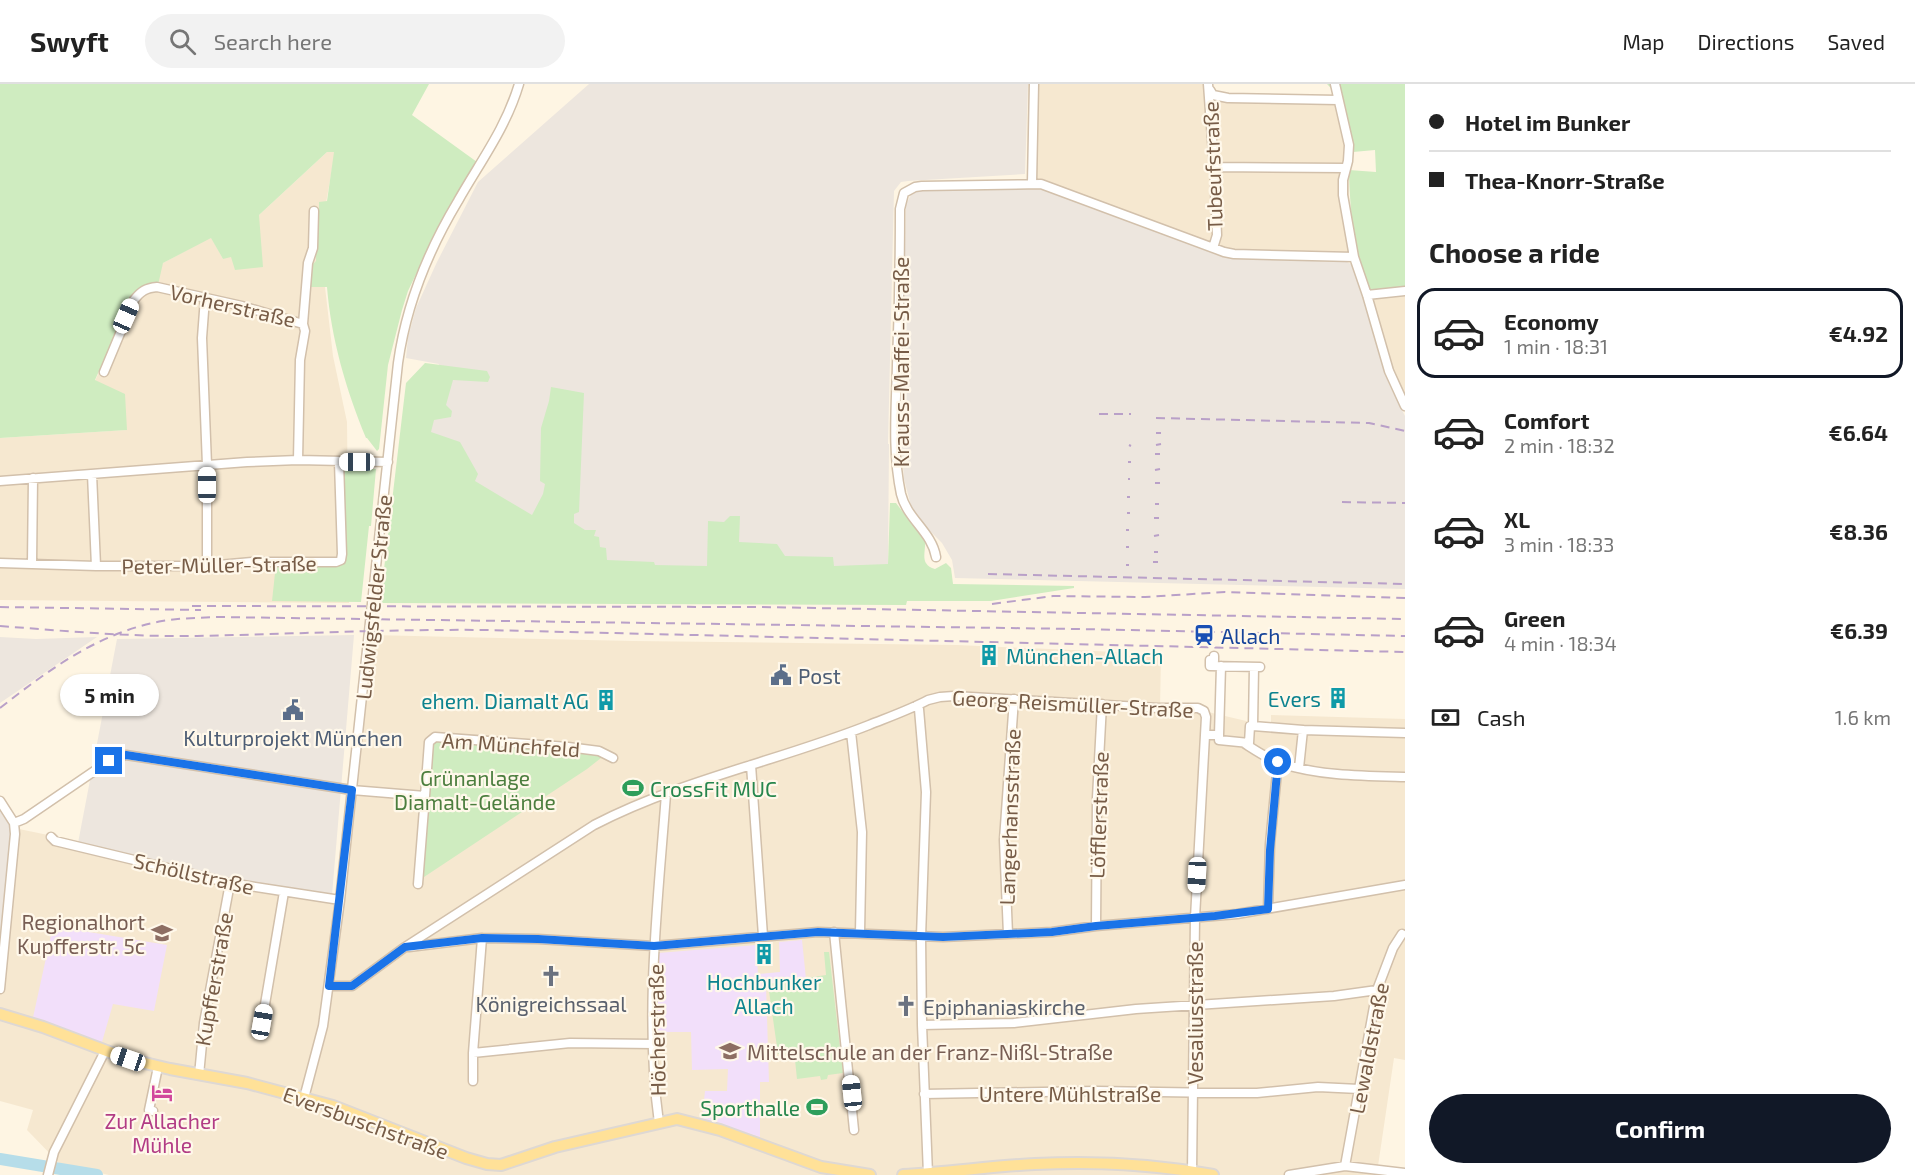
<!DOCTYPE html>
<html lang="en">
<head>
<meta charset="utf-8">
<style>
  :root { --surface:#fff; --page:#f2f2f2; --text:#222; --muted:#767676; --line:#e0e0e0; --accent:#111827 }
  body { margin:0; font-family:"Exo 2",sans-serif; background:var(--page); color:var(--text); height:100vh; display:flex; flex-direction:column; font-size:22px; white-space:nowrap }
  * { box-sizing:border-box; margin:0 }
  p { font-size:20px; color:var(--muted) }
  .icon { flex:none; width:33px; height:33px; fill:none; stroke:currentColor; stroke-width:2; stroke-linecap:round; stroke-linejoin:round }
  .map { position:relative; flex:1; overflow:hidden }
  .details { display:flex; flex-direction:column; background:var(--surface); width:510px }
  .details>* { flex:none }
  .banner { display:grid; align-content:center; height:132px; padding:0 24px; background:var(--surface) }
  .end { position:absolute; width:27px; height:27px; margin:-14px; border:8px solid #1a73e8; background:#fff; box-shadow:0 0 0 3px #fff }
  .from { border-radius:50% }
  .bubble { position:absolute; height:42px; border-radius:21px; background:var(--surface); box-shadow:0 2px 4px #0004; font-size:20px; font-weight:700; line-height:42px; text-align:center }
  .car { position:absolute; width:18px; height:36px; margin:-18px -9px; border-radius:8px; box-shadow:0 0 4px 2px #0007; background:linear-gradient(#fff 24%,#345 0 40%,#fff 0 76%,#345 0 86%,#fff 0) }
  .banner b { display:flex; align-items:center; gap:21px; height:57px; font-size:22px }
  .banner b+b { border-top:2px solid var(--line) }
  .banner i { width:15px; height:15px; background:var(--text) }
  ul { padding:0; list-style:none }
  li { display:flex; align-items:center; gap:18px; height:90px; margin:0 12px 9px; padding:0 12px; border:3px solid transparent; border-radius:18px }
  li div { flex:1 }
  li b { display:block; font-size:22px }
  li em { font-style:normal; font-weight:700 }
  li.selected { border-color:var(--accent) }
  li>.icon { width:54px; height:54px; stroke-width:1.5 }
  h2 { padding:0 24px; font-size:27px; line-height:72px }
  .pay { display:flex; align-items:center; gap:15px; height:66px; padding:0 24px; font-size:22px }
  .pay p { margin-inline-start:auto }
  .action { display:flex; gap:12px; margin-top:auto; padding:12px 24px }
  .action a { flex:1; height:69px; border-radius:36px; background:var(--accent); color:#fff; font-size:24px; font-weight:700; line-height:69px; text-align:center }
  header { display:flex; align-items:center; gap:36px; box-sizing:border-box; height:84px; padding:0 30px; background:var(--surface); border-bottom:2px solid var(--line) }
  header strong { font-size:28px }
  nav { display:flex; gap:33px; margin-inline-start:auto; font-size:21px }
  .search { width:420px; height:54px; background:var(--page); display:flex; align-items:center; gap:15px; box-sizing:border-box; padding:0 21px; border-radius:33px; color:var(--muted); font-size:22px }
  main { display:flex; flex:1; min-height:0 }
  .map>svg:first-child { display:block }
  .residential { fill:#f6e8d0 }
  .industrial { fill:#ede6de }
  .education { fill:#f2dffa }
  .green { fill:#cfecc0 }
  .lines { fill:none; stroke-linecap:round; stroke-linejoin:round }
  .stream { stroke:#9bccdb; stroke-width:2 }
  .river { stroke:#b6dde9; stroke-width:12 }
  .minor-casing { stroke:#d2c0ab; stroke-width:11 }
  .major-casing { stroke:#ded8d3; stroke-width:14 }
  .minor { stroke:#fff; stroke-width:8 }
  .major { stroke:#ffe198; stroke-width:10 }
  .rail { stroke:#b9a0c8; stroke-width:2; stroke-dasharray:9 6; stroke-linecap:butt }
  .route { stroke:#1a73e8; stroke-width:8 }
  .labels { text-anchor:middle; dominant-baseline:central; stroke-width:4.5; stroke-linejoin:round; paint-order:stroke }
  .street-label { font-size:21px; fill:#775c47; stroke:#fff8ea }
  .transit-label { font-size:21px; fill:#164399; stroke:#fff8ea; text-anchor:start }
  .culture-label { font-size:21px; fill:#0d838f; stroke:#fff8ea; text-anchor:end }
  .service-label { font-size:21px; fill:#4e5e75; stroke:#fff8ea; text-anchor:start }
  .park-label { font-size:21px; fill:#4c7e3e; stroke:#fff8ea }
  .leisure-label { font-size:21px; fill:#27864d; stroke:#fff8ea; text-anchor:start }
  .education-label { font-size:21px; fill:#785e54; stroke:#fff8ea; text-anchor:end }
  .worship-label { font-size:21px; fill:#5b616d; stroke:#fff8ea }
  .hotel-label { font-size:21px; fill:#b23c85; stroke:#fff8ea }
</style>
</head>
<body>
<header>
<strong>Swyft</strong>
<div class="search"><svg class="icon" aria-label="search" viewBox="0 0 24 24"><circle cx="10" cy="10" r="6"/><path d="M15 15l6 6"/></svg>Search here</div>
<nav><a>Map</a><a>Directions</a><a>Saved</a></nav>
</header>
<main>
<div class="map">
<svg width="1405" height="1091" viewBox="0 0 1405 1091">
  <rect width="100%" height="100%" fill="#fef5e3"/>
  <!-- residential -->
  <path class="residential" d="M 1028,0 L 1211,0 L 1218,9 L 1341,14 L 1353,68 L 1349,86 L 1349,110 L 1352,155 L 1356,177 L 1229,174 L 1166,150 L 1157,149 L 1153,145 L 1090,124 L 1051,108 L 1027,102 Z
    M 327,68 L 335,68 L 326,119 L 325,203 L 333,272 L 347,338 L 349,519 L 0,516 L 0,354 L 127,346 L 95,297 L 130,217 L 137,206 L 151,201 L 163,179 L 211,153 L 223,175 L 259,131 Z
    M 1405,209 L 1405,311 L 1393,290 L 1372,213 Z
    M 371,551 L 633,557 L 957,561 L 1161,570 L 1160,625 L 1208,628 L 1259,640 L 1271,640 L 1271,631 L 1405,635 L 1405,976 L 1394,974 L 1378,1082 L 1405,1091 L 109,1091 L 59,1079 L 27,1046 L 33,1026 L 0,1017 L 0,863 L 6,863 L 19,745 L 343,812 Z"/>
  <!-- industrial -->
  <path class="industrial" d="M 589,0 L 1028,0 L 1025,90 L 908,97 L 901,98 L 894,107 L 888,360 L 889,360 L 888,483 L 602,485 L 472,396 L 422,352 L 439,280 L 406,274 L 408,253 L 416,224 L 437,178 L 478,98 Z
    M 1027,102 L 1051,108 L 1090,124 L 1153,145 L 1157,149 L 1166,150 L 1229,174 L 1347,178 L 1355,182 L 1389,300 L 1405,332 L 1405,505 L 955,494 L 952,476 L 942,459 L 919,436 L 911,422 L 904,395 L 901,358 L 906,120 L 911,111 L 918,107 Z
    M 354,551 L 332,811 L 230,797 L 78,759 L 117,555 Z
    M 0,553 L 36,555 L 97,553 L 0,619 Z
    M 0,724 L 12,745 L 0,863 Z"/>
  <!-- education -->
  <path class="education" d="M 53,842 L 167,861 L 154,927 L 113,920 L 102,958 L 32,938 Z
    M 802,856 L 806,895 L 766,900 L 769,998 L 760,998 L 760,1053 L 702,1036 L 705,1007 L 727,1007 L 728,985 L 692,986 L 691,948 L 657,948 L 658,869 L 756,861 L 758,890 L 780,888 L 779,858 Z"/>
  <!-- green -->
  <path class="green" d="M 0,0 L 429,0 L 412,31 L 477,78 L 445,130 L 408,207 L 402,226 L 388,281 L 379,365 L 377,367 L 367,354 L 366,354 C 346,306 331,254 327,203 L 310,203 L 310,183 L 316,177 L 316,137 L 319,133 L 319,118 L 327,117 L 334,68 L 327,68 L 259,131 L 263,183 L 235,186 L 231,173 L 223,175 L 211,154 L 163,179 L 158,201 C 143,200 138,205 130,217 L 95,296 L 125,310 L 127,346 L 0,354 Z
    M 1327,0 L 1405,0 L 1405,203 C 1396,204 1381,209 1373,207 C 1354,201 1349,105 1349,86 L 1376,88 L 1375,66 L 1353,68 L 1341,15 Z
    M 425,279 L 487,287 L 490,293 L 488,298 L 453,296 L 446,321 L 452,327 L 451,333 L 434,336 L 431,348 L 460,358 L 478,390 L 475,397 L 532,431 L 543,410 L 545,400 L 540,397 L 541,344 L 549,317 L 551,303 L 584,309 L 579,428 L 574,430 L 574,439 L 585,446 L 596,446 L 594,452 L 599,453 L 600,463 L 606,464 L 607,476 L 654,478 L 655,481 L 707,482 L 708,437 L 724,438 L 730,432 L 740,432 L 739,458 L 777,460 L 785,472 L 833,473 L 834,482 L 888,480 L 890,419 L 896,419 L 925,457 C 926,469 919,480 935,485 L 946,479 L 951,484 L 953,500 L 1074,502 L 1074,504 L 991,517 L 907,517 L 906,521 L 380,519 L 406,299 Z
    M 344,384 L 376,385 L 371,442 L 369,442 L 361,518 L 272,517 L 276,480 L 345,474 Z
    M 436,656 L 592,669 L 598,670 L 601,674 L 587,685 L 424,793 L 422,790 L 432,660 Z
    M 824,868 L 829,868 L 843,989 L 828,991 L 827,995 L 821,996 L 820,992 L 797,995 L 795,976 L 786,977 L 786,970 L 794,969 L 778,970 L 768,900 L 826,891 Z"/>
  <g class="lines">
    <!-- stream -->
    <path class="stream" d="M 66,1087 L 70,1091"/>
    <!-- river -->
    <path class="river" d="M 0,1075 L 97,1091"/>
    <defs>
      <path id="minor" d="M 1208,0 L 1214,83 L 1217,151 L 1213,164
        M 1335,0 L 1349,61 L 1348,77 L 1343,96 L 1343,111 L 1354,173 L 1367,211 L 1389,287 L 1405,322
        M 1210,6 L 1213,11 L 1228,14 L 1338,16
        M 1214,83 L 1345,84
        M 1032,99 L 1034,0
        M 1367,211 L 1405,207
        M 205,214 L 202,254 L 207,381 L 207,482
        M 104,288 L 134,216 C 141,207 146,204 157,203 L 242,222 L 303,240 L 308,179 L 313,164 L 314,127
        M 298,376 L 300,276 L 305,247 L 303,240
        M 92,390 L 96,482
        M 0,397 L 247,378 L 298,376 L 388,378
        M 936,473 C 932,448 907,435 901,410 C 892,368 896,324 897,281 C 899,229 900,177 900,125 L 904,109 L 915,103 L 922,102 L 1041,100 L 1224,168 L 1234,170 L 1354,173
        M 0,479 L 96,482 L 207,482 L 252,478 L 336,478 L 341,476 L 342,470 L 339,378
        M 32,480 L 33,394
        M 1210,576 L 1210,582 L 1214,577 L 1214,572
        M 1210,582 L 1260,583
        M 1254,583 L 1253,642 L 1303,646 L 1405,649
        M 916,622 L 919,625 L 926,708 L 921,853 L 922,941 L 928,1090
        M 851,648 L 862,748 L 860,848
        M 1210,651 L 1219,651 L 1219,656 L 1249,659 L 1250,642 L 1253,642
        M 1219,651 L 1221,582
        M 1244,659 C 1255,666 1268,675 1280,679 C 1319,692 1364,692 1405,693
        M 751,681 L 763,852
        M 1299,684 L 1303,646
        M 0,717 L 14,739 L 15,750 L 0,905
        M 14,739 L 24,735 L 109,677 L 126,671 L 352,706 L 425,712 L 429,658 L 435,653 L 568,663 L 599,667 L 613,674
        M 51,753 L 55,757 L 230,799 L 340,816
        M 418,800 L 425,712
        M 1268,825 L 1270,760 L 1278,678
        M 1096,842 L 1097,714 L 1102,620
        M 834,848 L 854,1046
        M 1008,850 L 1004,756 L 1014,615
        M 409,863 L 482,854 L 538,855 L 654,862 L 818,848 L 943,853 L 1052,848 L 1096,842 L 1237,830 L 1405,801
        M 329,902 L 352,902 L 405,863 L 594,741 C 681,696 778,677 869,641 C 889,633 909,626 928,616 L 940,613 L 954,612 L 1158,624 L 1198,624 L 1204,627 L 1206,633 L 1195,834 L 1192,1088
        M 262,938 L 284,808
        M 922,941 L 1014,939 L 1136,925 L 1334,912 L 1377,906
        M 473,969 L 570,959 L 654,960
        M 199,991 L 204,939 L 230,799
        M 473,997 L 473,969 L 482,854
        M 924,1010 L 1096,1007 L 1222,1009 L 1257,1009 L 1318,1003 L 1359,1005
        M 304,1014 L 323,942 L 340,816 L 398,279 C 406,222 428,167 458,117 C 480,78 506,44 519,0
        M 153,1027 L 149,1026 L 158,983
        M 659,1039 C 644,931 658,818 666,710
        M 1345,1082 L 1377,906 L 1393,864 L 1402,850
        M 48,1091 L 54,1068 L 105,967
        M 1289,1091 L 1345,1082 L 1405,1089"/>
      <path id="major" d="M 0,930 L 43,943 L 128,975 L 170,985 L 247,999 L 333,1022 L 466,1074 L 487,1080 L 501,1081 L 555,1063 L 677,1035 L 720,1046 L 821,1083 L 870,1091
        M 903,1091 C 947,1089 991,1082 1035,1080 C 1094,1077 1155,1080 1213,1091"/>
    </defs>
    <!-- minor casing -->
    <use href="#minor" class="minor-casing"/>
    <!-- major casing -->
    <use href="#major" class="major-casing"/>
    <!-- minor -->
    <use href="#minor" class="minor"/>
    <!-- major -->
    <use href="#major" class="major"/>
    <!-- rail -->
    <path class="rail" d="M 1099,330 L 1131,330
      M 1156,334 L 1369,339 L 1405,347
      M 1156,349 L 1161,349
      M 1129,361 L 1131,362
      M 1156,361 L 1161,360
      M 1155,370 L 1160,370
      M 1128,378 L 1131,378
      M 1155,386 L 1160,385
      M 1128,395 L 1130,395
      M 1155,399 L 1160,399
      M 1127,413 L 1130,413
      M 1342,418 L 1405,419
      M 1155,420 L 1159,420
      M 1127,429 L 1130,429
      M 1154,434 L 1159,434
      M 1126,446 L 1129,446
      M 1154,452 L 1159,451
      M 1126,463 L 1129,463
      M 1154,468 L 1158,468
      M 1153,478 L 1158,478
      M 1126,481 L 1129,481
      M 988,490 L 1405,500
      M 992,520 L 1053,512 L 1145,513 L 1225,508 L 1405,514
      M 192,522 L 761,523 L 1405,535
      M 0,523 L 201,526
      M 0,542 C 65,547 131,553 197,552 C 293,550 389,545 485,546 L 1405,568
      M 0,624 C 50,585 98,549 162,537 C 180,534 199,534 218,533 L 1079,545 L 1405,552"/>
  </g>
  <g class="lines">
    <!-- route -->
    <path class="route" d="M 109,677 L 126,671 L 352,706 L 329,902 L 352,902 L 405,863 L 482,854 L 538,855 L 654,862 L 818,848 L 943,853 L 1052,848 L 1096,842 L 1215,832 L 1268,825 L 1270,766 L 1278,678"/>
  </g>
  <!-- icons -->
  <defs>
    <symbol id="station-bare" viewBox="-9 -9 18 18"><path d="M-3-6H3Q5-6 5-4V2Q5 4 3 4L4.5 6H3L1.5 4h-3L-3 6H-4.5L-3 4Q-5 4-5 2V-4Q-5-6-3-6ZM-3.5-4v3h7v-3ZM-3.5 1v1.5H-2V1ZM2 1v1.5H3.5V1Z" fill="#1a4fb4" stroke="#fff8ea" stroke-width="2.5" paint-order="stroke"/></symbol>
    <symbol id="building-bare" viewBox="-9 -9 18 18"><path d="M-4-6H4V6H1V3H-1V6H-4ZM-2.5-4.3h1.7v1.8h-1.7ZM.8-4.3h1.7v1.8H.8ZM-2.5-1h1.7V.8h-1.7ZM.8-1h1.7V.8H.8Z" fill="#0f9aa8" stroke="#fff8ea" stroke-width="2.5" paint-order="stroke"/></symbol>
    <symbol id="civic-bare" viewBox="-9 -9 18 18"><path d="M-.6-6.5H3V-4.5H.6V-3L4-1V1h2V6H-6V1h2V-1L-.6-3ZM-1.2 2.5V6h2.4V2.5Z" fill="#5c6f8a" stroke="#fff8ea" stroke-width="2.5" paint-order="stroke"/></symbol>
    <symbol id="stadium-bare" viewBox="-9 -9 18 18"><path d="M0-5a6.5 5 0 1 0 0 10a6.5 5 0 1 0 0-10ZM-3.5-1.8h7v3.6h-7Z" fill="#2e9e5b" stroke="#fff8ea" stroke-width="2.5" paint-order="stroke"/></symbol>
    <symbol id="school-bare" viewBox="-9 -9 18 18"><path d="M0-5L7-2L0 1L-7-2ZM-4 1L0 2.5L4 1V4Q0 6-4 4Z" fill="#8d6e63" stroke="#fff8ea" stroke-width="2.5" paint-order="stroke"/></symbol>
    <symbol id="church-bare" viewBox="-9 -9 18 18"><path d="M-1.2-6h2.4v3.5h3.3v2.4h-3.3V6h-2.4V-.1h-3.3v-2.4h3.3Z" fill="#6b7280" stroke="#fff8ea" stroke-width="2.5" paint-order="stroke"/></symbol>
    <symbol id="hotel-bare" viewBox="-9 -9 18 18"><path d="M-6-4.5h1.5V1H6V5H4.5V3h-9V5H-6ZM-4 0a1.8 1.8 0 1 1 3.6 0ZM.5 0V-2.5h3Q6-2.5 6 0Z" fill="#d1479c" stroke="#fff8ea" stroke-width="2.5" paint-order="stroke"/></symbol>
  </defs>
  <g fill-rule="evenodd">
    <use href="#station-bare" x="1189" y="536" width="30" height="30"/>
    <use href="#building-bare" x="974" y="556" width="30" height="30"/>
    <use href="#civic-bare" x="766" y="576" width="30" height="30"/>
    <use href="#building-bare" x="1323" y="599" width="30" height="30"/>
    <use href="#building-bare" x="591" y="601" width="30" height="30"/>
    <use href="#civic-bare" x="278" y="611" width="30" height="30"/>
    <use href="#stadium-bare" x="618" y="689" width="30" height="30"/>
    <use href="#school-bare" x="147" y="834" width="30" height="30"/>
    <use href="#building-bare" x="749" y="855" width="30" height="30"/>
    <use href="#church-bare" x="536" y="877" width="30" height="30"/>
    <use href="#church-bare" x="891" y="907" width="30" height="30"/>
    <use href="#school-bare" x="715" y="952" width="30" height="30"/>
    <use href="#hotel-bare" x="147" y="994" width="30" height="30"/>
    <use href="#stadium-bare" x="802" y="1008" width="30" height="30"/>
  </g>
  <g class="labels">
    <!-- street labels -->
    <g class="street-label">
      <text transform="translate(1212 82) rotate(-92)">Tubeufstraße</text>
      <text transform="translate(233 221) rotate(13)">Vorherstraße</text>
      <text transform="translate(900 278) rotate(-90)">Krauss-Maffei-Straße</text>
      <text transform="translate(219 480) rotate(-1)">Peter-Müller-Straße</text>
      <text transform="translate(373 513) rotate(-84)">Ludwigsfelder Straße</text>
      <text transform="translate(1073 619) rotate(3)">Georg-Reismüller-Straße</text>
      <text transform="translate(511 660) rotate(4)">Am Münchfeld</text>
      <text transform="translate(1098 731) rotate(-88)">Löfflerstraße</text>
      <text transform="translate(1009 733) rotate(-88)">Langerhansstraße</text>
      <text transform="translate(194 789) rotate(13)">Schöllstraße</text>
      <text transform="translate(213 895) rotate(-80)">Kupfferstraße</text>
      <text transform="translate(1194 929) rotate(-90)">Vesaliusstraße</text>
      <text transform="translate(656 946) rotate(-91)">Höcherstraße</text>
      <text transform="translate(1368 964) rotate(-79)">Lewaldstraße</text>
      <text x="1070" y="1009">Untere Mühlstraße</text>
      <text transform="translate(366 1038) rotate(20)">Eversbuschstraße</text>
    </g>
    <!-- transit labels -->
    <g class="transit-label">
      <text x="1221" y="551">Allach</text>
    </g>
    <!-- culture labels -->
    <g class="culture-label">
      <text x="1006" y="571" text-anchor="start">München-Allach</text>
      <text x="1321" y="614">Evers</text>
      <text x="589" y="616">ehem. Diamalt AG</text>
      <text x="764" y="897" text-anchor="middle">Hochbunker<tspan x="764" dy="24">Allach</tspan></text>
    </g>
    <!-- service labels -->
    <g class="service-label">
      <text x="798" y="591">Post</text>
      <text x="293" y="653" text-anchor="middle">Kulturprojekt München</text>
    </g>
    <!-- park labels -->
    <g class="park-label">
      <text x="475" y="693">Grünanlage<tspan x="475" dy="24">Diamalt-Gelände</tspan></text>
    </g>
    <!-- leisure labels -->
    <g class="leisure-label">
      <text x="650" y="704">CrossFit MUC</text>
      <text x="800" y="1023" text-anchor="end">Sporthalle</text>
    </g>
    <!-- education labels -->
    <g class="education-label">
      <text x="145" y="837">Regionalhort<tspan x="145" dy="24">Kupfferstr. 5c</tspan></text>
      <text x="747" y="967" text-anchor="start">Mittelschule an der Franz-Nißl-Straße</text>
    </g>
    <!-- worship labels -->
    <g class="worship-label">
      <text x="551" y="919">Königreichssaal</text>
      <text x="923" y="922" text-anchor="start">Epiphaniaskirche</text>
    </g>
    <!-- hotel labels -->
    <g class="hotel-label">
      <text x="162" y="1036">Zur Allacher<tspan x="162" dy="24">Mühle</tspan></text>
    </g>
  </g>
</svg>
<i class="end from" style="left:1278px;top:678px"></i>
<i class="end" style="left:109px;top:677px"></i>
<div class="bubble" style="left:60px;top:590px;width:99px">5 min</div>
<i class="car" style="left:126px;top:232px;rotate:24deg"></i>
<i class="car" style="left:357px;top:378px;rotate:270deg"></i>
<i class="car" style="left:207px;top:401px;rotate:0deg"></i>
<i class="car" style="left:1197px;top:791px;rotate:183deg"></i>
<i class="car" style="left:262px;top:938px;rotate:10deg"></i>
<i class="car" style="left:128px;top:975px;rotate:289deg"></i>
<i class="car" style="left:852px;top:1009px;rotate:354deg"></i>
</div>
<section class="details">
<div class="banner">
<b><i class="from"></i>Hotel im Bunker</b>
<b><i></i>Thea-Knorr-Straße</b>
</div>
<h2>Choose a ride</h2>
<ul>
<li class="selected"><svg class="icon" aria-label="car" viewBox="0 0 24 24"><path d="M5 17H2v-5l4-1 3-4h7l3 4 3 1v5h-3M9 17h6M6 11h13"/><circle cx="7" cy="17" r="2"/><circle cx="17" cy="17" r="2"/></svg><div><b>Economy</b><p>1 min · 18:31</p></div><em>€4.92</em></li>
<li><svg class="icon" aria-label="car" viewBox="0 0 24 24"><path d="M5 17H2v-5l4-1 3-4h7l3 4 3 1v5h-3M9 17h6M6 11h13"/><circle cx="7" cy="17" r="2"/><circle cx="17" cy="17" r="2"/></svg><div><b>Comfort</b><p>2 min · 18:32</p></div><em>€6.64</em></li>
<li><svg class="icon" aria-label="car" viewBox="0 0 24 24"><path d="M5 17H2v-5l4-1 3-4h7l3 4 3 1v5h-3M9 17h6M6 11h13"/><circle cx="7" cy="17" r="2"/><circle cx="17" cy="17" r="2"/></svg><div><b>XL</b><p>3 min · 18:33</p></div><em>€8.36</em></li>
<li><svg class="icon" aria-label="car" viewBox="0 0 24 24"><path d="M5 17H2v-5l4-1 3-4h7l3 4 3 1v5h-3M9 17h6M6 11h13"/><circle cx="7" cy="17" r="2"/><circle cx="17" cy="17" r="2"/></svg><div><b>Green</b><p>4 min · 18:34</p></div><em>€6.39</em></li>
</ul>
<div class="pay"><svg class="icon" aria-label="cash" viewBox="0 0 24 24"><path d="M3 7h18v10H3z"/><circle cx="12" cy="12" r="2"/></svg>Cash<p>1.6 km</p></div>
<div class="action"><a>Confirm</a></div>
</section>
</main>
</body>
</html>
